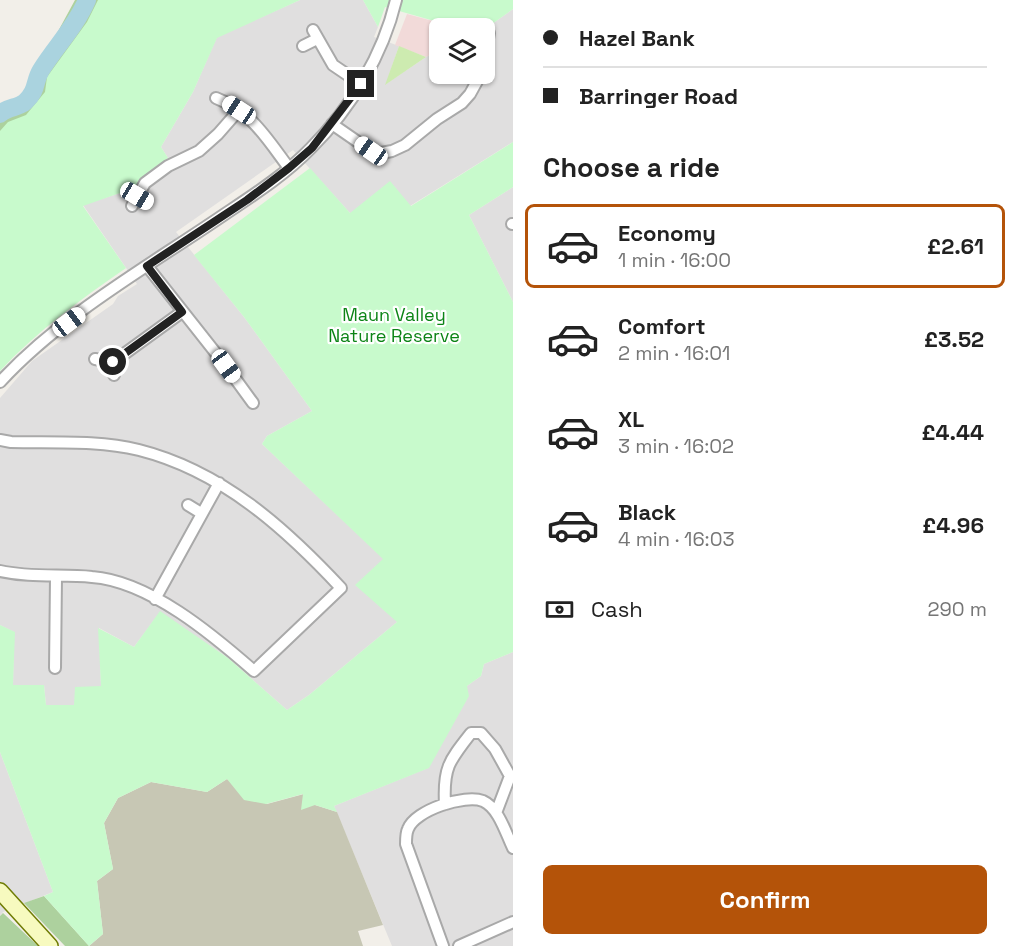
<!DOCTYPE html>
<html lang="en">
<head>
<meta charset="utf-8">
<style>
  :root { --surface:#fff; --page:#f2f2f2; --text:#222; --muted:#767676; --line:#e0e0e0; --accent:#b45309 }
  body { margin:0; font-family:"Space Grotesk",sans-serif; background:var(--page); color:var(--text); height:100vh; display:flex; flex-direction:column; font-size:22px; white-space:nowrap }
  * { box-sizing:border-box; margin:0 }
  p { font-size:20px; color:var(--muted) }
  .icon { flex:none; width:33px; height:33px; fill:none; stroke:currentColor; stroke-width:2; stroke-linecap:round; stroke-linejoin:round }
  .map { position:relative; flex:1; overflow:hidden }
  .side { display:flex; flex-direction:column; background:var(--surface); width:504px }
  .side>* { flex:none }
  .hud { display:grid; align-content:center; height:132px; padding:0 30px; background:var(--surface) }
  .tools { position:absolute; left:429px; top:18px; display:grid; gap:12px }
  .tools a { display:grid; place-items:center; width:66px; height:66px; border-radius:9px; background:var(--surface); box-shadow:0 2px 4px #0004; font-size:30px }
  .end { position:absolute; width:27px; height:27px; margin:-14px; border:8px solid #222; background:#fff; box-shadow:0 0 0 3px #fff }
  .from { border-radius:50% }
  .car { position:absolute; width:18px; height:36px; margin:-18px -9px; border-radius:8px; box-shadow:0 0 4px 2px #0007; background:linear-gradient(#fff 24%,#345 0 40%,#fff 0 76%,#345 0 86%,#fff 0) }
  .hud b { display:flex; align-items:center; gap:21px; height:57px; font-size:22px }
  .hud b+b { border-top:2px solid var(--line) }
  .hud i { width:15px; height:15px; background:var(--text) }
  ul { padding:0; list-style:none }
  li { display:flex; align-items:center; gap:18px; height:84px; margin:0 12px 9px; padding:0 18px; border:3px solid transparent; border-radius:9px }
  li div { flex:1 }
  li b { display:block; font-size:22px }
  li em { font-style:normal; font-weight:600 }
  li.on { border-color:var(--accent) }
  li>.icon { width:54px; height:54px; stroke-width:1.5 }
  h2 { padding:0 30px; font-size:27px; line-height:72px }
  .pay { display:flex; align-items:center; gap:15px; height:66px; padding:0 30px; font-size:22px }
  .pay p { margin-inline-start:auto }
  .button { display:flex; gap:12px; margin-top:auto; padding:12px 30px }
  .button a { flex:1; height:69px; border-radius:9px; background:var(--accent); color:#fff; font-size:24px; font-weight:600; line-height:69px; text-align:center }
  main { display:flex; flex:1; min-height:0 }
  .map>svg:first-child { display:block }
  .residential { fill:#e0dfdf }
  .commercial { fill:#f2dad9 }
  .construction { fill:#c7c7b4 }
  .grass { fill:#cdebb0 }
  .forest { fill:#add19e }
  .park { fill:#c8facc }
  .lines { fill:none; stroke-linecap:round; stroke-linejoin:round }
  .river { stroke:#aad3df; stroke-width:18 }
  .minor-casing { stroke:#a9a9a9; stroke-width:14 }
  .secondary-casing { stroke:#707d05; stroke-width:18 }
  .minor { stroke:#fff; stroke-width:10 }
  .secondary { stroke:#f7fabf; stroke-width:15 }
  .route { stroke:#222; stroke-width:8 }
  .labels { text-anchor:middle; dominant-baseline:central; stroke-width:4.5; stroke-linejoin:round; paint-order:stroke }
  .park-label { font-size:18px; fill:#0c8416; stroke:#fff }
</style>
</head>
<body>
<main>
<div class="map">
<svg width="513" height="946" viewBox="0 0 513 946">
  <rect width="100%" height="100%" fill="#f2efe9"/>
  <!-- residential -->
  <path class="residential" d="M 300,0 L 363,0 L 378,27 L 374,37 L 399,46 L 386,84 L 426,57 L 439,50 L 440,74 L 484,74 L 485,29 L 513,9 L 513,142 L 410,206 L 350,213 L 293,150 L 176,232 L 244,317 L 312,411 L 267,436 L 262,444 L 384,559 L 397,622 L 309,695 L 287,710 L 228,658 L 160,612 L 134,647 L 99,628 L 101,686 L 74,705 L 46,705 L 44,685 L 13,685 L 14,632 L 0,625 L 0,398 L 32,361 L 113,304 L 118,296 L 137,284 L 83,205 L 120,193 L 130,193 L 150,171 L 168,158 L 161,147 L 193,92 L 217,37 Z
    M 513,187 L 513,302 L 469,215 Z
    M 513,652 L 513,946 L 392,946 L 334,806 L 428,768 L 467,686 L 481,676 L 484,664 Z
    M 0,752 L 53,892 L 3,912 L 0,916 Z"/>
  <!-- commercial -->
  <path class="commercial" d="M 407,14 L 459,28 L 440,28 L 439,50 L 426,57 L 395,45 Z"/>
  <!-- construction -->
  <path class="construction" d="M 227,779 L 267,804 L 304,794 L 315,805 L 337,812 L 383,925 L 358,931 L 363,946 L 89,946 L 103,934 L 97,881 L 113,869 L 104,823 L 118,798 L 151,782 L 207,792 Z"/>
  <!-- grass -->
  <path class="grass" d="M 399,46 L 426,57 L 385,85 Z"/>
  <!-- forest -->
  <path class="forest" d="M 75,0 L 159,0 L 0,185 L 0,104 L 16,109 Z
    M 44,896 L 89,946 L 65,946 L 24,903 Z
    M 3,913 L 38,946 L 0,946 L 0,916 Z"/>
  <!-- park -->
  <path class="park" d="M 98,0 L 300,0 L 217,38 L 193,92 L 161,147 L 168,158 L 150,171 L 130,193 L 120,193 L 83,206 L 126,268 C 81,299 37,331 0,371 L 0,131 L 8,122 L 26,115 L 45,92 L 47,77 L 87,22 Z
    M 363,0 L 513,0 L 513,9 L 485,29 L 459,28 L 385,7 L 378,27 Z
    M 513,142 L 513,187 L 469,215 L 513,302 L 513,652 L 484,664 L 481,676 L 467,686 L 469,696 L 429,768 L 334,806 L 337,812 L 315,805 L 301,810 L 303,794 L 266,804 L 244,800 L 227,779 L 207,792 L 151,782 L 118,798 L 104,823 L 113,869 L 97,881 L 103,934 L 89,946 L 44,896 L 53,892 L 0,752 L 0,625 L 15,632 L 13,685 L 44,685 L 46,705 L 74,705 L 75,687 L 101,686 L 98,628 L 134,647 L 160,611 L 228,658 L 287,710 L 309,695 L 397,622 L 355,585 L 383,559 L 262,444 L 267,436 L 312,411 L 244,317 L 194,255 L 310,168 L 350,213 L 390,181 L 411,206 Z"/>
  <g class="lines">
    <!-- river -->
    <path class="river" d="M 0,114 C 7,107 18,108 25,102 C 38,90 34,81 41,70 C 56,46 76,26 87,0"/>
    <defs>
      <path id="minor" d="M 313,30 L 333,65 L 361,84
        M 303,46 L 317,39
        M 484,61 L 489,33
        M 216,98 C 252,112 267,139 289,168
        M 332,124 L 371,151 L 381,153 L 392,151 L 405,145 L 437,119 L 462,103 L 470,94 L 481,74
        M 132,206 L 145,183 L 168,166 L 199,151 L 218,134 L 239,110
        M 512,224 L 513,224
        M 147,266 L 226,366 L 253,403
        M 95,359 L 113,362 L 114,375
        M 113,362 L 182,312
        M 0,382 C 63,314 149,266 225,214 C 255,194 286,174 311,148 C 351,108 383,55 396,0
        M 0,440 L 11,442 C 54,443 98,440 139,450 C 222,471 285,528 341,588 L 254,671 C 213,635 149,581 92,577 C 61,574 31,578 0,571
        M 188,505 L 201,513
        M 155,599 L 219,483
        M 55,668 L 56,577
        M 445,804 C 443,768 449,761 471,733 L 481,733 L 495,749 L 510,776 L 496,813
        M 443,946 L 406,844 C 406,839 406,833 408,829 C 415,810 465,794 483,801 C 499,808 506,834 513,848
        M 459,946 L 513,922"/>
      <path id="secondary" d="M 0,891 L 50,946"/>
    </defs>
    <!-- minor casing -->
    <use href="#minor" class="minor-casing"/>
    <!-- secondary casing -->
    <use href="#secondary" class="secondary-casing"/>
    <!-- minor -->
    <use href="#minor" class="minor"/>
    <!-- secondary -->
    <use href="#secondary" class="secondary"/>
  </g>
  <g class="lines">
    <!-- route -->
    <path class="route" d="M 113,362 L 182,312 L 147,266 L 247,200 L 289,168 L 312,148 L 361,84"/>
  </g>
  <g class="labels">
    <!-- park labels -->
    <g class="park-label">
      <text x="394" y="314">Maun Valley<tspan x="394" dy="21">Nature Reserve</tspan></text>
    </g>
  </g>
</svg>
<div class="tools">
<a><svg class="icon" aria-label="layers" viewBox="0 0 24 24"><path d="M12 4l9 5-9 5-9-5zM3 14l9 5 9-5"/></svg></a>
</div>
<i class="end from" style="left:113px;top:362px"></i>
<i class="end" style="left:361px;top:84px"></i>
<i class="car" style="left:239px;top:110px;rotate:303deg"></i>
<i class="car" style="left:371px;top:151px;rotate:305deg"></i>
<i class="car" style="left:137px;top:196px;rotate:121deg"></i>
<i class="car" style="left:69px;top:322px;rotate:53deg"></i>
<i class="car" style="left:226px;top:366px;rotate:144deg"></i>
</div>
<section class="side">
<div class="hud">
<b><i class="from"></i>Hazel Bank</b>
<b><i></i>Barringer Road</b>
</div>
<h2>Choose a ride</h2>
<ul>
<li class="on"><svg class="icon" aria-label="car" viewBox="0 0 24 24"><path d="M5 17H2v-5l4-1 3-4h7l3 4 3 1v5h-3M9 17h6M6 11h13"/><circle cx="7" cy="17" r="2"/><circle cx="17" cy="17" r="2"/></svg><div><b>Economy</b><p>1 min · 16:00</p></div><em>£2.61</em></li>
<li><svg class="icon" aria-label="car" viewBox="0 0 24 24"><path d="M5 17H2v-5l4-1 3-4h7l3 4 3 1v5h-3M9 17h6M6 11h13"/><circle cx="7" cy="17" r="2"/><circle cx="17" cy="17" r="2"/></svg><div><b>Comfort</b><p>2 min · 16:01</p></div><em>£3.52</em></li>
<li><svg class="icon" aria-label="car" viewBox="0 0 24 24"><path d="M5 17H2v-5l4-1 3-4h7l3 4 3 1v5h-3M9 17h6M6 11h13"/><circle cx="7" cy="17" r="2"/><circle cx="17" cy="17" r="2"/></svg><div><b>XL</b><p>3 min · 16:02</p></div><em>£4.44</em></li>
<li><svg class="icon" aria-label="car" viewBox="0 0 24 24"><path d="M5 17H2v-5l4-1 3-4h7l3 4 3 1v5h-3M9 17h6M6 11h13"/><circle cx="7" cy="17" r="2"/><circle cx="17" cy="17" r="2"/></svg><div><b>Black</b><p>4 min · 16:03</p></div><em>£4.96</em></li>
</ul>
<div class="pay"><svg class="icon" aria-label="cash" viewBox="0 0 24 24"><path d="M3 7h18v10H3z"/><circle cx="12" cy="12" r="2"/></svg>Cash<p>290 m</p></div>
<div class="button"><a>Confirm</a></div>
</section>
</main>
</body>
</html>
